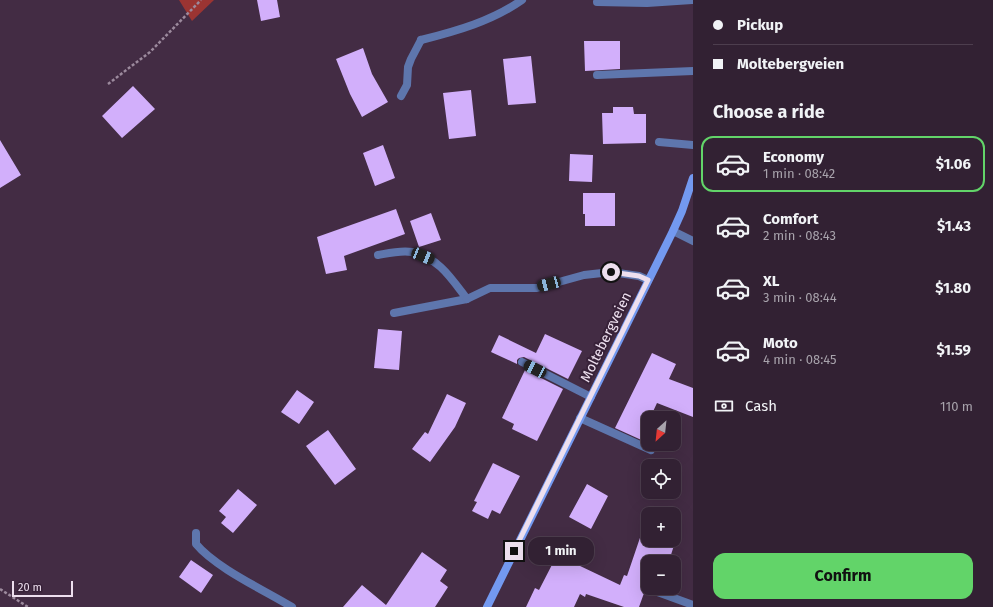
<!DOCTYPE html>
<html lang="en">
<head>
<meta charset="utf-8">
<style>
  :root { --surface:#322133; --page:#3d2e3f; --text:#f1f3f6; --muted:#a8a3ac; --line:#4d3e4e; --accent:#62d469 }
  body { margin:0; font-family:"Fira Sans",sans-serif; background:var(--page); color:var(--text); height:100vh; display:flex; flex-direction:column; font-size:15px; white-space:nowrap }
  * { box-sizing:border-box; margin:0 }
  p { font-size:13px; color:var(--muted) }
  .icon { flex:none; width:22px; height:22px; fill:none; stroke:currentColor; stroke-width:2; stroke-linecap:round; stroke-linejoin:round }
  .map { position:relative; flex:1; overflow:hidden }
  .details { display:flex; flex-direction:column; background:var(--surface); width:300px }
  .details>* { flex:none }
  .guide { display:grid; align-content:center; height:88px; padding:0 20px; background:var(--surface) }
  .needle { width:26px; rotate:207deg }
  .fabs { position:absolute; left:641px; top:411px; display:grid; gap:8px }
  .fabs a { display:grid; place-items:center; width:40px; height:40px; border-radius:8px; background:var(--surface); box-shadow:0 4px 16px #0002,0 0 0 1px var(--line); font-size:20px }
  .scale { position:absolute; left:12px; bottom:10px; width:61px; box-sizing:border-box; padding-left:4px; border:2px solid #eddfee; border-top:0; font-size:11px; line-height:14px; white-space:nowrap; color:#eddfee; -webkit-text-stroke:3px #382239; paint-order:stroke }
  .end { position:absolute; width:18px; height:18px; margin:-9px; border:5px solid #eddfee; background:#111; box-shadow:0 0 0 2px #111 }
  .from { border-radius:50% }
  .bubble { position:absolute; height:28px; border-radius:12px; background:var(--surface); box-shadow:0 4px 16px #0002,0 0 0 1px var(--line); font-size:13px; font-weight:700; line-height:28px; text-align:center }
  .car { position:absolute; width:12px; height:24px; margin:-12px -6px; border-radius:5px; box-shadow:0 0 3px 1px #0007; background:linear-gradient(#222 24%,#8ab4d8 0 40%,#222 0 76%,#8ab4d8 0 86%,#222 0) }
  .guide b { display:flex; align-items:center; gap:14px; height:38px; font-size:15px }
  .guide b+b { border-top:1px solid var(--line) }
  .guide i { width:10px; height:10px; background:var(--text) }
  ul { padding:0; list-style:none }
  li { display:flex; align-items:center; gap:12px; height:56px; margin:0 8px 6px; padding:0 12px; border:2px solid transparent; border-radius:12px }
  li div { flex:1 }
  li b { display:block; font-size:15px }
  li em { font-style:normal; font-weight:700 }
  li.active { border-color:var(--accent) }
  li>.icon { width:36px; height:36px; stroke-width:1.5 }
  h2 { padding:0 20px; font-size:18px; line-height:48px }
  .pay { display:flex; align-items:center; gap:10px; height:44px; padding:0 20px; font-size:15px }
  .pay p { margin-inline-start:auto }
  .action { display:flex; gap:8px; margin-top:auto; padding:8px 20px }
  .action a { flex:1; height:46px; border-radius:12px; background:var(--accent); color:#111; font-size:16px; font-weight:700; line-height:46px; text-align:center }
  main { display:flex; flex:1; min-height:0 }
  .map>svg:first-child { display:block }
  .forest { fill:#9b3432 }
  .building { fill:#d2affb }
  .lines { fill:none; stroke-linecap:round; stroke-linejoin:round }
  .path { stroke:#9c8a9d; stroke-width:2.5; stroke-dasharray:3 2; stroke-linecap:butt }
  .lane { stroke:#5e76ad; stroke-width:8 }
  .street { stroke:#5e76ad; stroke-width:8 }
  .secondary { stroke:#7399f0; stroke-width:8 }
  .route { stroke:#eddfee; stroke-width:5 }
  .labels { text-anchor:middle; dominant-baseline:central; stroke-width:4; stroke-linejoin:round; paint-order:stroke }
  .street-label { font-size:14px; fill:#eddfee; stroke:#382239 }
</style>
</head>
<body>
<main>
<div class="map">
<svg width="693" height="607" viewBox="0 0 693 607">
  <rect width="100%" height="100%" fill="#432c44"/>
  <!-- forest -->
  <path class="forest" d="M 179,0 L 214,0 L 192,21 Z"/>
  <!-- building -->
  <path class="building" d="M 257,0 L 277,0 L 280,17 L 261,21 Z
    M 584,41 L 620,41 L 620,69 L 585,71 Z
    M 363,48 L 372,74 L 388,102 L 362,117 L 350,94 L 336,59 Z
    M 531,56 L 536,103 L 508,105 L 503,59 Z
    M 133,86 L 155,109 L 122,138 L 102,116 Z
    M 471,90 L 476,136 L 449,139 L 443,93 Z
    M 613,107 L 633,107 L 634,114 L 646,114 L 646,143 L 603,144 L 602,113 L 613,113 Z
    M 0,140 L 21,175 L 0,188 Z
    M 383,145 L 395,178 L 375,186 L 363,153 Z
    M 570,154 L 593,155 L 592,182 L 569,181 Z
    M 583,193 L 615,193 L 615,226 L 585,226 L 585,214 L 583,214 Z
    M 396,209 L 405,234 L 344,256 L 347,270 L 326,274 L 317,237 Z
    M 431,213 L 441,240 L 419,247 L 410,221 Z
    M 378,329 L 402,331 L 399,370 L 374,368 Z
    M 545,334 L 582,351 L 568,379 L 524,357 L 519,358 L 517,360 L 517,364 L 491,352 L 499,335 L 536,353 Z
    M 652,353 L 676,364 L 669,379 L 693,388 L 693,417 L 657,403 L 650,418 L 648,418 L 648,443 L 615,428 Z
    M 525,370 L 563,389 L 537,441 L 512,429 L 514,424 L 502,418 Z
    M 297,390 L 314,402 L 299,424 L 281,412 Z
    M 447,394 L 466,403 L 455,427 L 430,462 L 412,449 L 425,432 L 428,434 Z
    M 328,430 L 356,469 L 335,485 L 306,446 Z
    M 493,463 L 520,476 L 500,514 L 492,510 L 488,519 L 472,511 L 477,502 L 474,501 Z
    M 587,484 L 608,496 L 591,529 L 569,517 Z
    M 238,489 L 257,505 L 233,533 L 221,523 L 226,517 L 219,511 Z
    M 644,526 L 648,527 L 648,540 L 674,540 L 674,535 L 677,536 L 669,561 L 657,558 L 655,562 L 648,562 L 648,582 L 639,607 L 624,607 L 586,594 L 585,597 L 580,594 L 574,607 L 526,607 L 535,588 L 539,590 L 557,555 L 620,585 L 624,575 L 627,576 Z
    M 422,552 L 447,570 L 440,581 L 448,587 L 435,607 L 343,607 L 362,585 L 386,605 Z
    M 191,560 L 213,575 L 201,593 L 179,577 Z"/>
  <g class="lines">
    <!-- path -->
    <path class="path" d="M 108,84 L 150,52 L 201,0
      M 0,589 L 28,607"/>
    <!-- lane -->
    <path class="lane" d="M 597,2 L 647,3 L 692,0
      M 597,75 L 693,71
      M 401,96 L 407,85 L 408,67 L 411,59 L 421,40
      M 659,142 L 693,145
      M 378,255 C 389,253 401,250 412,252 C 439,258 451,278 467,299 L 394,313
      M 522,362 L 591,397
      M 580,418 L 651,450
      M 652,590 L 693,605"/>
    <!-- street -->
    <path class="street" d="M 421,40 C 457,31 492,21 522,0
      M 673,231 L 693,241
      M 467,299 L 490,288 L 537,288 L 584,275 L 611,272 L 639,276 L 648,280
      M 196,533 L 196,544 C 216,568 264,590 292,607"/>
    <!-- secondary -->
    <path class="secondary" d="M 487,607 L 673,231 L 682,211 L 693,178"/>
  </g>
  <g class="lines">
    <!-- route -->
    <path class="route" d="M 514,551 L 648,280 L 639,276 L 611,272"/>
  </g>
  <g class="labels">
    <!-- street labels -->
    <g class="street-label">
      <text transform="translate(606 337) rotate(-64)">Moltebergveien</text>
    </g>
  </g>
</svg>
<div class="fabs">
<a><svg class="needle" viewBox="-14 -14 28 28"><path d="M0-13l5 13h-10z" fill="#e53935"/><path d="M0 13l5-13h-10z" fill="#a8a3ac"/></svg></a>
<a><svg class="icon" aria-label="locate" viewBox="0 0 24 24"><circle cx="12" cy="12" r="6"/><path d="M12 2v4M12 18v4M2 12h4M18 12h4"/></svg></a>
<a>+</a>
<a>−</a>
</div>
<div class="scale">20 m</div>
<i class="end from" style="left:611px;top:272px"></i>
<i class="end" style="left:514px;top:551px"></i>
<div class="bubble" style="left:528px;top:537px;width:66px">1 min</div>
<i class="car" style="left:423px;top:256px;rotate:112deg"></i>
<i class="car" style="left:549px;top:284px;rotate:255deg"></i>
<i class="car" style="left:535px;top:369px;rotate:297deg"></i>
</div>
<section class="details">
<div class="guide">
<b><i class="from"></i>Pickup</b>
<b><i></i>Moltebergveien</b>
</div>
<h2>Choose a ride</h2>
<ul>
<li class="active"><svg class="icon" aria-label="car" viewBox="0 0 24 24"><path d="M5 17H2v-5l4-1 3-4h7l3 4 3 1v5h-3M9 17h6M6 11h13"/><circle cx="7" cy="17" r="2"/><circle cx="17" cy="17" r="2"/></svg><div><b>Economy</b><p>1 min · 08:42</p></div><em>$1.06</em></li>
<li><svg class="icon" aria-label="car" viewBox="0 0 24 24"><path d="M5 17H2v-5l4-1 3-4h7l3 4 3 1v5h-3M9 17h6M6 11h13"/><circle cx="7" cy="17" r="2"/><circle cx="17" cy="17" r="2"/></svg><div><b>Comfort</b><p>2 min · 08:43</p></div><em>$1.43</em></li>
<li><svg class="icon" aria-label="car" viewBox="0 0 24 24"><path d="M5 17H2v-5l4-1 3-4h7l3 4 3 1v5h-3M9 17h6M6 11h13"/><circle cx="7" cy="17" r="2"/><circle cx="17" cy="17" r="2"/></svg><div><b>XL</b><p>3 min · 08:44</p></div><em>$1.80</em></li>
<li><svg class="icon" aria-label="car" viewBox="0 0 24 24"><path d="M5 17H2v-5l4-1 3-4h7l3 4 3 1v5h-3M9 17h6M6 11h13"/><circle cx="7" cy="17" r="2"/><circle cx="17" cy="17" r="2"/></svg><div><b>Moto</b><p>4 min · 08:45</p></div><em>$1.59</em></li>
</ul>
<div class="pay"><svg class="icon" aria-label="cash" viewBox="0 0 24 24"><path d="M3 7h18v10H3z"/><circle cx="12" cy="12" r="2"/></svg>Cash<p>110 m</p></div>
<div class="action"><a>Confirm</a></div>
</section>
</main>
</body>
</html>
